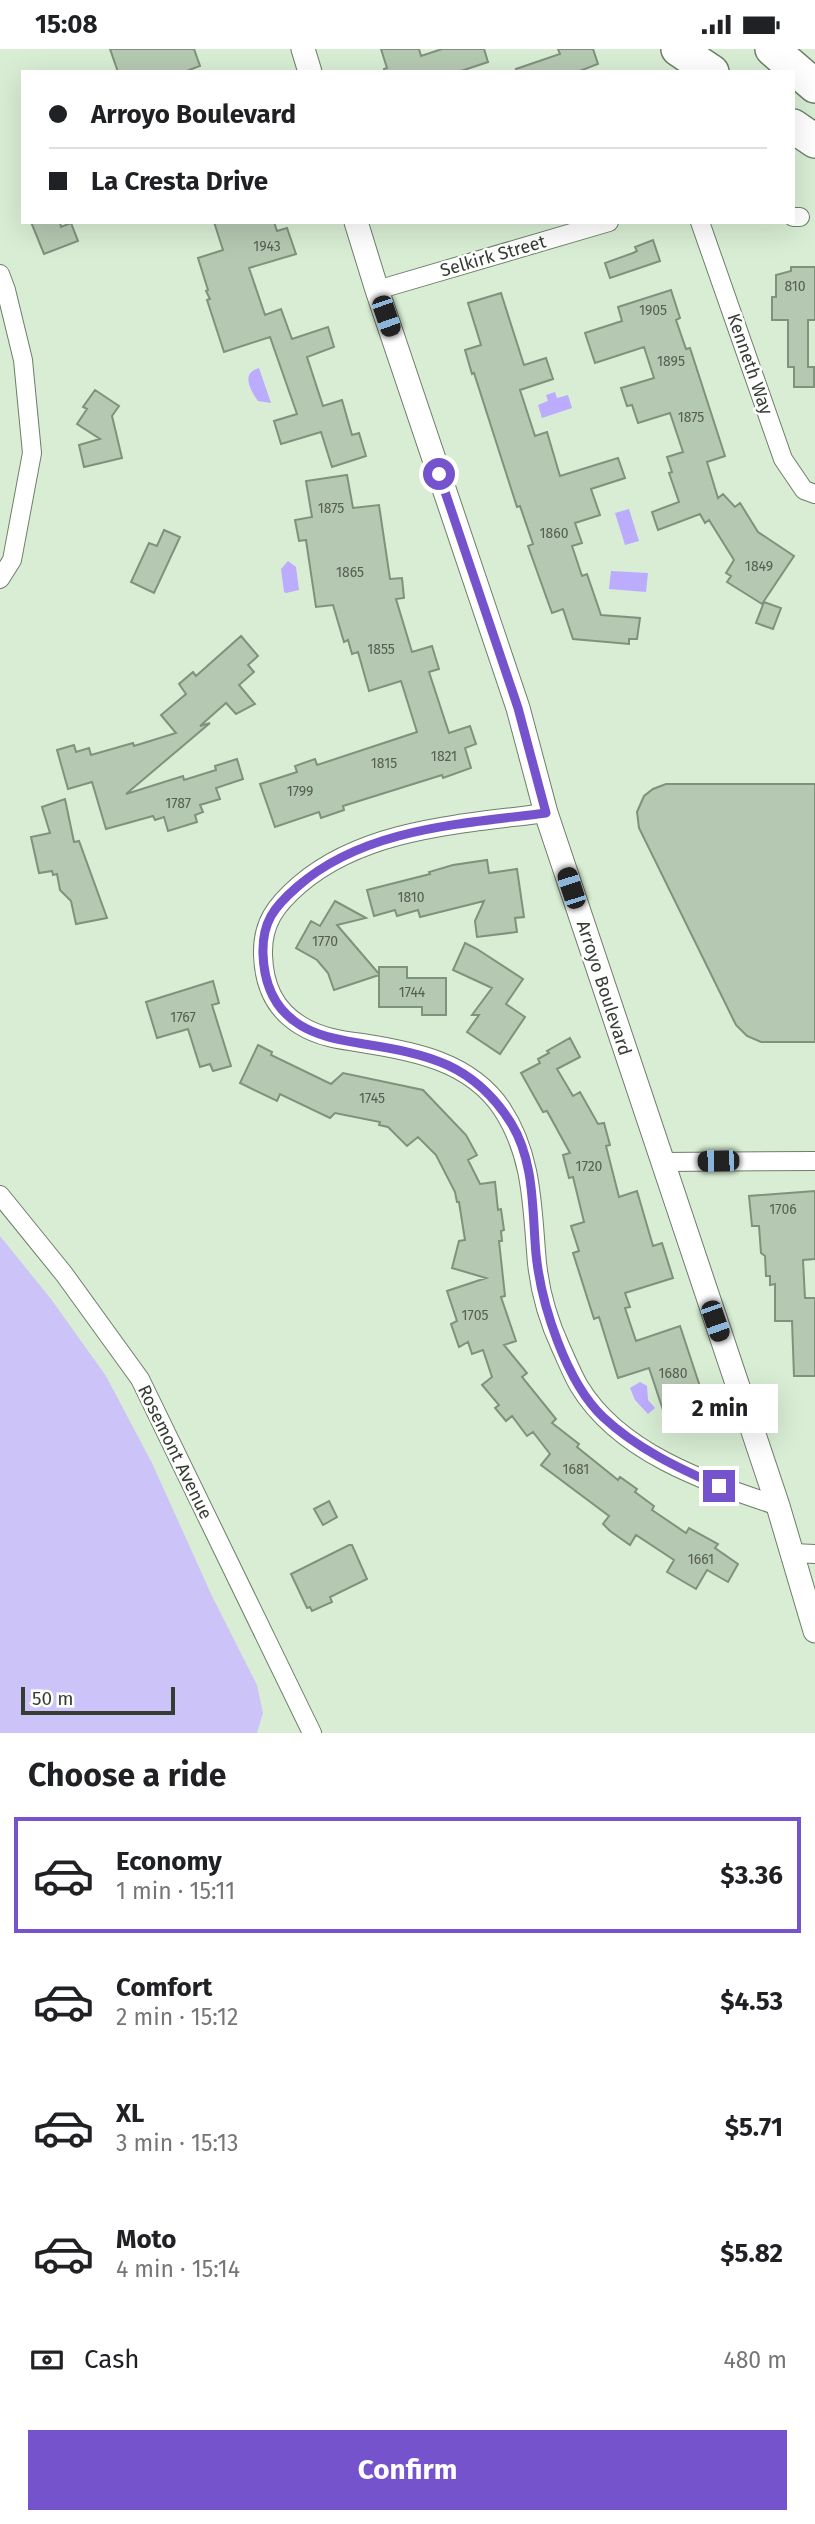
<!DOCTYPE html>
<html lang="en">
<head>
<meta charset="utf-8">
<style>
  :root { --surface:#fff; --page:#f6f6f6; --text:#202124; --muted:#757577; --line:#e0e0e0; --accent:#7453cc }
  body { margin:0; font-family:"Fira Sans",sans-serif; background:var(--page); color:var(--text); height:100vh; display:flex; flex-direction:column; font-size:26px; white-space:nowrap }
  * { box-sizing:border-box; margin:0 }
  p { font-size:23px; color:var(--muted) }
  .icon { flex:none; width:38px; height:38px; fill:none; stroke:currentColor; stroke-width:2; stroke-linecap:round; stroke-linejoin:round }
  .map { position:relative; height:1684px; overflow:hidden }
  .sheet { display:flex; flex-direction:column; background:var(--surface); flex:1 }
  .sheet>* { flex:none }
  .hud { position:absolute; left:21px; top:21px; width:774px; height:154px; border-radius:0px; box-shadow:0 7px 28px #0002; display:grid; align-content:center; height:154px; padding:0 28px; background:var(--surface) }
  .scale { position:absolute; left:21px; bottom:18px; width:154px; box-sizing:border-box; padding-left:7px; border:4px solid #353d33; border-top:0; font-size:19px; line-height:24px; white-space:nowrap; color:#353d33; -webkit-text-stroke:5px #fff; paint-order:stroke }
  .end { position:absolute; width:32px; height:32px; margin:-16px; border:9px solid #7453cc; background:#fff; box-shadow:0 0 0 4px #fff }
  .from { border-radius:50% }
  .bubble { position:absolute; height:49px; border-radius:0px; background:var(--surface); box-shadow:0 7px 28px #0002; font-size:23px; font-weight:700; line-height:49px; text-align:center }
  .car { position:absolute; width:21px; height:42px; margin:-21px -10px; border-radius:9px; box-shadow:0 0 5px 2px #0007; background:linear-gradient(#222 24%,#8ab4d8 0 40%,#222 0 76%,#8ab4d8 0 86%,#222 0) }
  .hud b { display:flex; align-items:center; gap:24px; height:66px; font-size:26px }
  .hud b+b { border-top:2px solid var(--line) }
  .hud i { width:18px; height:18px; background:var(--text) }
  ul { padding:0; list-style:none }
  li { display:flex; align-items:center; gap:21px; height:116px; margin:0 14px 10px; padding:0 14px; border:4px solid transparent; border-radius:0px }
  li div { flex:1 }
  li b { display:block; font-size:26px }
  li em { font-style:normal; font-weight:700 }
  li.on { border-color:var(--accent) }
  li>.icon { width:63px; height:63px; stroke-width:1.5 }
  h2 { padding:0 28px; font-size:32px; line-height:84px }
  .pay { display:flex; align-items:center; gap:18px; height:77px; padding:0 28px; font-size:26px }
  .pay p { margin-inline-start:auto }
  .primary-button { display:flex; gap:14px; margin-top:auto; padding:14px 28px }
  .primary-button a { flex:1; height:80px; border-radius:0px; background:var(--accent); color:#fff; font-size:28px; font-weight:700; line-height:80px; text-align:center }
  .status { display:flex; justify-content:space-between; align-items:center; height:49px; padding:0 35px; background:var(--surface); direction:ltr }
  .status svg { height:19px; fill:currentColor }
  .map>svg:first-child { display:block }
  .green { fill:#ccc4f8 }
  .water { fill:#bbacfe }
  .building { fill:#b5c8b1; stroke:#7f927c; stroke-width:2 }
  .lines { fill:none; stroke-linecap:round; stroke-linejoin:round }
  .minor-casing { stroke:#6c7f69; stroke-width:20 }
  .tertiary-casing { stroke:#6c7f69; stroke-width:25 }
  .motorway-casing { stroke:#6c7f69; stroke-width:36 }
  .minor { stroke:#fff; stroke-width:18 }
  .tertiary { stroke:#fff; stroke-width:23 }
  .motorway { stroke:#fff; stroke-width:33 }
  .route { stroke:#7453cc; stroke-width:9 }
  .labels { text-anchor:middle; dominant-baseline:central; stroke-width:5; stroke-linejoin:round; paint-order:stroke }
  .number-label { font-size:14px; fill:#556052 }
  .street-label { font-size:18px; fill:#353d33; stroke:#fff }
</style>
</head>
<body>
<div class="status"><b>15:08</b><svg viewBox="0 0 49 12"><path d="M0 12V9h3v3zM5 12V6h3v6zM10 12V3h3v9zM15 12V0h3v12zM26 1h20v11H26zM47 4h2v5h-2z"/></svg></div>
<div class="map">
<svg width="815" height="1684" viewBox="0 0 815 1684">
  <rect width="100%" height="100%" fill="#d8edd4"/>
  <!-- green -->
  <path class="green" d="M 0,1187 L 51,1250 L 106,1327 L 152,1414 L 212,1547 L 257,1636 L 263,1664 L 257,1684 L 0,1684 Z"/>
  <!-- water -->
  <path class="water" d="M 259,319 L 271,354 L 258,352 C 251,342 240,324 259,319 Z
    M 555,343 L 557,349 L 568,346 L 572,359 L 542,369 L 538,356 L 548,352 L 546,346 Z
    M 629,460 L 639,492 L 625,496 L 615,464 Z
    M 288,512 L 296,518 L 299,541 L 286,544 L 284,543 L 281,520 Z
    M 611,522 L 648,524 L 646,543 L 609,540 Z
    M 640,1333 L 647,1337 L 648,1351 L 655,1359 L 648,1365 L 635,1351 L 630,1339 Z"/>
  <!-- building -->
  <path class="building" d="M 110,0 L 194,0 L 200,17 L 184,23 L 118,23 Z
    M 381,0 L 419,0 L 421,7 L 442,0 L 484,0 L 488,13 L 458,23 L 384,23 L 384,20 L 387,19 Z
    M 558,0 L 593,0 L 598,15 L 577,23 L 517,23 L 516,20 L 560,5 Z
    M 31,173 L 60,173 L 61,178 L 71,174 L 78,192 L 44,205 Z
    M 214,173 L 274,173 L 277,182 L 287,179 L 296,205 L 249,219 L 265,266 L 281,260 L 292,290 L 328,278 L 334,298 L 307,308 L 323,357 L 342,351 L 352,386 L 359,384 L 366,407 L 332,418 L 321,383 L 281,395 L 274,372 L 297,365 L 270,288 L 224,303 L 207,251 L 210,250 L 206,242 L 208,241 L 198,209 L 223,201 Z
    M 653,191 L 660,212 L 610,229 L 605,214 L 633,204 L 637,202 L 635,198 Z
    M 791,218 L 815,218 L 815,271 L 808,271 L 808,318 L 814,318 L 814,338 L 794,338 L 794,318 L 788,318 L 788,271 L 772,271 L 772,248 L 776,248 L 776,226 L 791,222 Z
    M 671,241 L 680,269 L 676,271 L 686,300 L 690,299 L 725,407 L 707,413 L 718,449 L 723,445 L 735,458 L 740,454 L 758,483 L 794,507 L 762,555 L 727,533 L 731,527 L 726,524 L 734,511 L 709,471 L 705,474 L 700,465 L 658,481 L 652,463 L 679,453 L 669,424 L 672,423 L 667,408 L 683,403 L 670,364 L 638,374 L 632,356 L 627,357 L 621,339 L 654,329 L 644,298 L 595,314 L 585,284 L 622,272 L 618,258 Z
    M 501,244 L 524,316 L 546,309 L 553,330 L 520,341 L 535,387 L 547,383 L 560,427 L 618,409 L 625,429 L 591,440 L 600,466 L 575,474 L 582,494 L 572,497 L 582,527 L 587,525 L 601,566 L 640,569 L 637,590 L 629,590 L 629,595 L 573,590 L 563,560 L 552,564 L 538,525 L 528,497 L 533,495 L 520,457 L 517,458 L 474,324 L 472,325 L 465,301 L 481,296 L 468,254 Z
    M 95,341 L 119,357 L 112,367 L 122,409 L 84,418 L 79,396 L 100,390 L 77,375 L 87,360 L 83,358 Z
    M 347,426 L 353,459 L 379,456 L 390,530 L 402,529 L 404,549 L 396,550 L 412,603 L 432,597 L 439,620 L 429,623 L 449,684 L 470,677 L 476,695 L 465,699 L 471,719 L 443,729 L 442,726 L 343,757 L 344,761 L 321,769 L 319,763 L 275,778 L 260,735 L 297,723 L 295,717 L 315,710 L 317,716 L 417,683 L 401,632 L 369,642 L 358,603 L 352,605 L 348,591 L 344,593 L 333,556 L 316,558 L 306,491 L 299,492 L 295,471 L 312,468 L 306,432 Z
    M 164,481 L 180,488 L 154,544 L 131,533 L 149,494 L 157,497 Z
    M 764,553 L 781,559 L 773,580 L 756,574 Z
    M 241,587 L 258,607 L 248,616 L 254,623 L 239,636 L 255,655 L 236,665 L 226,654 L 200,677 L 210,674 L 126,745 L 183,727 L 184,731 L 216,721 L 215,717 L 237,710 L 243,730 L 216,739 L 220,750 L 200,756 L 203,763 L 195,766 L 197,773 L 168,782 L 164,768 L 155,771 L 153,767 L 106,780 L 92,733 L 68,740 L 57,701 L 74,696 L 76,703 L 89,699 L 91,706 L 133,694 L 134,697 L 176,684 L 161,666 L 186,645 L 179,635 L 193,623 L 196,627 Z
    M 666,735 L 815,735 L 815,993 L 761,993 L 747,987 L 736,976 L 639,779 L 637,763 L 644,747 L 653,740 Z
    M 65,750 L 74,793 L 79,792 L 107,869 L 76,875 L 71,852 L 60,841 L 57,825 L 53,826 L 52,822 L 39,824 L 31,788 L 50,784 L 42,758 Z
    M 487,811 L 489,824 L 517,820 L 524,868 L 515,869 L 517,883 L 477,888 L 475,872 L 484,852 L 420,868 L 418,861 L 397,867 L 395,861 L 374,867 L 367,841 L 430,825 L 429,823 L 453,816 Z
    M 335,852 L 366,869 L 337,876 L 379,925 L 379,918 L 407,918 L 407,929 L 446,929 L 446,966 L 422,966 L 422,958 L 379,958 L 379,926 L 334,941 L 328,924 L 317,911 L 296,899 L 311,872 L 320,877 Z
    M 465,894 L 477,900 L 523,930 L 506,955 L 525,968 L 500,1005 L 467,983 L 479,966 L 472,966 L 492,939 L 453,921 Z
    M 213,932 L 219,954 L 212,956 L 231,1017 L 213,1022 L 210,1015 L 200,1018 L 188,980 L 157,989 L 146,953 Z
    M 570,989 L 580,1008 L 557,1020 L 573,1047 L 580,1043 L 598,1075 L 604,1074 L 610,1096 L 606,1097 L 619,1148 L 637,1142 L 653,1197 L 662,1194 L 673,1229 L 625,1244 L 630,1258 L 625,1259 L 636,1292 L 680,1277 L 708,1362 L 668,1376 L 649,1319 L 618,1329 L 599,1268 L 594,1270 L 573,1204 L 579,1202 L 571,1177 L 584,1173 L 573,1128 L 569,1129 L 563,1106 L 570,1104 L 547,1062 L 543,1063 L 521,1024 L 540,1014 L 538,1010 L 549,1004 L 547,1002 Z
    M 258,996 L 272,1003 L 271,1006 L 331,1035 L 343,1024 L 423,1041 L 466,1086 L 477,1106 L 468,1111 L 480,1135 L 495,1133 L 498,1161 L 501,1160 L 504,1181 L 501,1182 L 502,1192 L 499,1192 L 505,1247 L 501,1248 L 516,1292 L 504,1296 L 527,1324 L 522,1328 L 556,1370 L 552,1374 L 579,1395 L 577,1398 L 618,1431 L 620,1428 L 637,1440 L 635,1443 L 654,1457 L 652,1461 L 686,1484 L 689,1479 L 718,1495 L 715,1499 L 738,1515 L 728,1533 L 707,1521 L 696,1540 L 667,1523 L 674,1511 L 636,1486 L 630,1496 L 610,1482 L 603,1475 L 609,1467 L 541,1416 L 550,1405 L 533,1383 L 527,1387 L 512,1367 L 506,1372 L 495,1359 L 499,1356 L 482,1336 L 492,1328 L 483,1301 L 472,1305 L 468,1293 L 459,1298 L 451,1275 L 457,1272 L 447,1242 L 486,1229 L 452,1219 L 459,1192 L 465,1191 L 459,1153 L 457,1153 L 455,1143 L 436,1106 L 418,1088 L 407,1097 L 388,1078 L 379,1076 L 380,1073 L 335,1064 L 330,1069 L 280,1045 L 277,1052 L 240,1034 Z
    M 815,1142 L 815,1210 L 803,1211 L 805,1249 L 815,1249 L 815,1327 L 794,1327 L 792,1272 L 775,1272 L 775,1235 L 770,1236 L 770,1227 L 766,1227 L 765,1207 L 761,1204 L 759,1177 L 752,1177 L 749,1147 Z
    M 329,1452 L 337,1468 L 323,1476 L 314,1460 Z
    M 349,1496 L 352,1496 L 367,1530 L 330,1548 L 332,1553 L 312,1562 L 310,1558 L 307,1559 L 291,1525 Z"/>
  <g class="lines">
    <defs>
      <path id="minor" d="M 793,168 L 800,168
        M 700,173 L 783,410 L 804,441 L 815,445
        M 0,225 L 6,241 L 23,311 L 32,404 L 12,511 L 0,530
        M 377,241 L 609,173
        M 546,764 C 463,775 365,779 299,836 C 276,856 262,874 263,906 C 264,936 274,960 300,976 C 319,988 340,991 362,994 C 414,1002 471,1013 502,1060 C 531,1104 532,1152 536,1202 C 538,1236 547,1269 561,1299 C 567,1312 572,1325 579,1337 C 620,1405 707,1433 778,1457
        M 662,1113 L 815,1112
        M 0,1146 L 64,1225 L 140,1330 L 312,1684
        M 793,1504 L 815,1505"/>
      <path id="tertiary" d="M 303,0 L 310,23
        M 356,173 L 377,241 L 518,659 L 546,764 L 778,1457 L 815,1582"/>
      <path id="motorway" d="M 678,0 L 712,23
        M 772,0 L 815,37
        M 793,77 L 815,92"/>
    </defs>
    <!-- minor casing -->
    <use href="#minor" class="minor-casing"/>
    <!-- tertiary casing -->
    <use href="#tertiary" class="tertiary-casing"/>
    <!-- motorway casing -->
    <use href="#motorway" class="motorway-casing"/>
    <!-- minor -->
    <use href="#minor" class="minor"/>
    <!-- tertiary -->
    <use href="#tertiary" class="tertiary"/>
    <!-- motorway -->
    <use href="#motorway" class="motorway"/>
  </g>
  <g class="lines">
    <!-- route -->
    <path class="route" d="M 439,425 L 518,659 L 546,764 C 461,775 364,779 297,838 C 274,858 262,873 263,905 C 264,935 274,960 300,976 C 319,988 342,991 364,995 C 428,1005 474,1015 511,1074 C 535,1113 532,1161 536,1205 C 541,1255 566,1333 603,1368 C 636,1399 678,1419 719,1437"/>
  </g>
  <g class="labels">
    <!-- number labels -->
    <g class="number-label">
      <text x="267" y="197">1943</text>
      <text x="795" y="237">810</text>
      <text x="653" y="261">1905</text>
      <text x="671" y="312">1895</text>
      <text x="691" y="368">1875</text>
      <text x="331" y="459">1875</text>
      <text x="554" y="484">1860</text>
      <text x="759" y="517">1849</text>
      <text x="350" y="523">1865</text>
      <text x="381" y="600">1855</text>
      <text x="444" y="707">1821</text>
      <text x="384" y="714">1815</text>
      <text x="300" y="742">1799</text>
      <text x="178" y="754">1787</text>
      <text x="411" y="848">1810</text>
      <text x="325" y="892">1770</text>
      <text x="412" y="943">1744</text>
      <text x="183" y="968">1767</text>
      <text x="372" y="1049">1745</text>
      <text x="589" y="1117">1720</text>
      <text x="783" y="1160">1706</text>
      <text x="475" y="1266">1705</text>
      <text x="673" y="1324">1680</text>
      <text x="576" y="1420">1681</text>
      <text x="701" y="1510">1661</text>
    </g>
    <!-- street labels -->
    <g class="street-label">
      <text transform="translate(493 207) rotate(-16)">Selkirk Street</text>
      <text transform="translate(750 315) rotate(71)">Kenneth Way</text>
      <text transform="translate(604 939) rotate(72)">Arroyo Boulevard</text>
      <text transform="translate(175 1403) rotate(64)">Rosemont Avenue</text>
    </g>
  </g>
</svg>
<div class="scale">50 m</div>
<i class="end from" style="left:439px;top:425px"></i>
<i class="end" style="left:719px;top:1437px"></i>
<div class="bubble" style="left:662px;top:1335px;width:116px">2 min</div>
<i class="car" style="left:386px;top:267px;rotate:161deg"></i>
<i class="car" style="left:571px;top:839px;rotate:342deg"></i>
<i class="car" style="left:718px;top:1112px;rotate:269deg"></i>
<i class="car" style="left:715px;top:1272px;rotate:161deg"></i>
<div class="hud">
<b><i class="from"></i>Arroyo Boulevard</b>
<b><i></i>La Cresta Drive</b>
</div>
</div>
<section class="sheet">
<h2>Choose a ride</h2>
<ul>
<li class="on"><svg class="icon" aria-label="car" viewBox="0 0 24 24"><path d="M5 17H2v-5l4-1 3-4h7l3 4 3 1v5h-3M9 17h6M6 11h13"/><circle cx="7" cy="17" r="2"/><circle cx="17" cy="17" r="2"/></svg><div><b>Economy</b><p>1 min · 15:11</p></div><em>$3.36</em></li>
<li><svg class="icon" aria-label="car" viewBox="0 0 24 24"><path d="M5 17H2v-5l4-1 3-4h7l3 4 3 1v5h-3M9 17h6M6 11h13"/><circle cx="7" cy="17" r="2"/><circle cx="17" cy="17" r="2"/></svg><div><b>Comfort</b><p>2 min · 15:12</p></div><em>$4.53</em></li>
<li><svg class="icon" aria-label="car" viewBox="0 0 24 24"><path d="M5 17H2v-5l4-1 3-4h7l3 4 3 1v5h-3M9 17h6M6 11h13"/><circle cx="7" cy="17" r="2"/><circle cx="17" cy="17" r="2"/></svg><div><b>XL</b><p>3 min · 15:13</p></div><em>$5.71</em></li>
<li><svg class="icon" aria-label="car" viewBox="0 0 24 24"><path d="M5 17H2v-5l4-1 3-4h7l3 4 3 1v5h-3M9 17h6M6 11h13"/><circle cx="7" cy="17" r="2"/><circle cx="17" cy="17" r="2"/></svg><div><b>Moto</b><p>4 min · 15:14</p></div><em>$5.82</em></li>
</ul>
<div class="pay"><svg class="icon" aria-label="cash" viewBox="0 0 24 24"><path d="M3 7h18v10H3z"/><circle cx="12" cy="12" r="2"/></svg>Cash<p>480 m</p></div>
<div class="primary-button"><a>Confirm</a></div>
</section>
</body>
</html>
